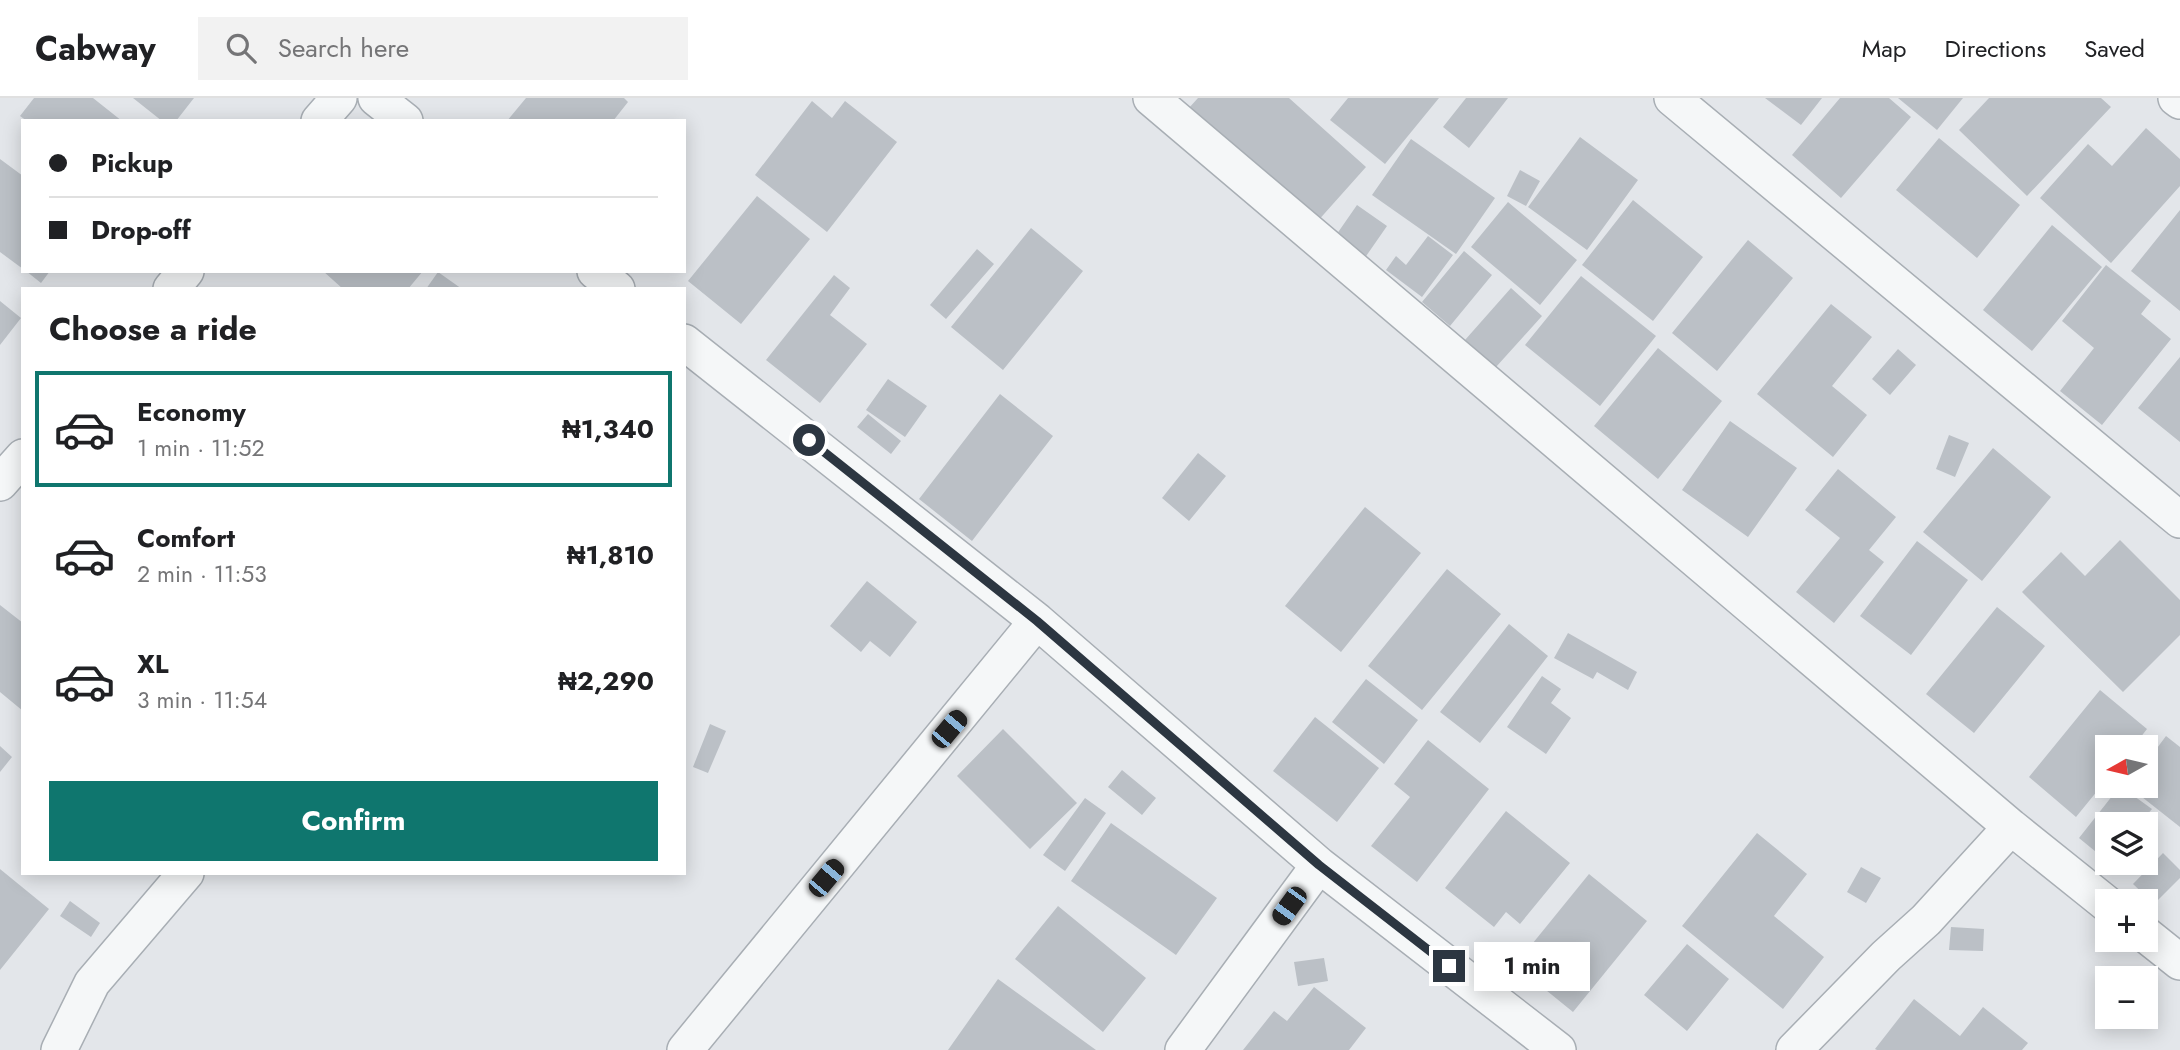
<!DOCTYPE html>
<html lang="en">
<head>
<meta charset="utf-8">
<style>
  :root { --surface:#fff; --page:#f2f2f2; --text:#202124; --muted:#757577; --line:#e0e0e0; --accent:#0f766e }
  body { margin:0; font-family:Jost,sans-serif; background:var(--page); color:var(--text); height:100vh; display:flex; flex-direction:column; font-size:26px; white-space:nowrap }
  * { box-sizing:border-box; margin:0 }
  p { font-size:23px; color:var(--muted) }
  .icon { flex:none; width:38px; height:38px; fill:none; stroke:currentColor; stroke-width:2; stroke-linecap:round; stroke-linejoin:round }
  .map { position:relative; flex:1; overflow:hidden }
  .drawer { position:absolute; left:21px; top:189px; width:665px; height:588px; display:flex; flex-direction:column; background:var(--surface); border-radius:0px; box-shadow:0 4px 18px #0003 }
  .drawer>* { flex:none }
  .guide { position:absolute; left:21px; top:21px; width:665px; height:154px; border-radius:0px; box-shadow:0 4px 18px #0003; display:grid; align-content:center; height:154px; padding:0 28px; background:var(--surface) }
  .needle { width:46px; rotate:262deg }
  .controls { position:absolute; left:2095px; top:637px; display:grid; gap:14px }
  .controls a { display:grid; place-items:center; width:63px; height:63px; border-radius:0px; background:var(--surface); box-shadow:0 4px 18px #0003; font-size:35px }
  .end { position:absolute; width:32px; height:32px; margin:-16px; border:9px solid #2c3641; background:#fff; box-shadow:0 0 0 4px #fff }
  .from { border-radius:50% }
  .bubble { position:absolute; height:49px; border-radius:0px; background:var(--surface); box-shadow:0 4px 18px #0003; font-size:23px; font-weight:700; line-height:49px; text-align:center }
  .car { position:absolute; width:21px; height:42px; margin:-21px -10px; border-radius:9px; box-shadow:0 0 5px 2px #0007; background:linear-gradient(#222 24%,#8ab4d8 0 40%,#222 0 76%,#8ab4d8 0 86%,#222 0) }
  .guide b { display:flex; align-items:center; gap:24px; height:66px; font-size:26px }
  .guide b+b { border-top:2px solid var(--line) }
  .guide i { width:18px; height:18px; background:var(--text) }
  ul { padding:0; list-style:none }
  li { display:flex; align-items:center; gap:21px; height:116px; margin:0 14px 10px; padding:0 14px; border:4px solid transparent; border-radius:0px }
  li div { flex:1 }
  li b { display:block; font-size:26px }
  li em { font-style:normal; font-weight:700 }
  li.on { border-color:var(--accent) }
  li>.icon { width:63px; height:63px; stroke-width:1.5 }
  h2 { padding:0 28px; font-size:32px; line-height:84px }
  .cta { display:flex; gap:14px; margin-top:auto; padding:14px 28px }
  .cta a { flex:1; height:80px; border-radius:0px; background:var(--accent); color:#fff; font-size:28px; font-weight:700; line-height:80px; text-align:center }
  header { display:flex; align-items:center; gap:42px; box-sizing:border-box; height:98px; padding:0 35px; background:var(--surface); border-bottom:2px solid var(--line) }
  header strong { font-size:33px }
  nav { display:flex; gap:38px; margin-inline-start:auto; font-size:24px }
  .search { width:490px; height:63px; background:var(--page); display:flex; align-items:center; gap:18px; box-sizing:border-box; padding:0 24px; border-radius:0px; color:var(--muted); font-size:26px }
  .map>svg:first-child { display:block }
  .building { fill:#bbc0c6 }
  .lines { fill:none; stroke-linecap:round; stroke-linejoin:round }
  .street-casing { stroke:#a8aeb4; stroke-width:38 }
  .street { stroke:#f5f7f8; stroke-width:35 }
  .route { stroke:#2c3641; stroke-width:9 }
</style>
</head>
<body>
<header>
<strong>Cabway</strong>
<div class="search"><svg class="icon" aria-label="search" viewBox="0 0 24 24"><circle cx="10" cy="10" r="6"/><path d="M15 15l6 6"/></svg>Search here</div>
<nav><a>Map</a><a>Directions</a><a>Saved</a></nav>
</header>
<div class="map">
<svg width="2180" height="952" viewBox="0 0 2180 952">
  <rect width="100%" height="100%" fill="#e3e6ea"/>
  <!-- building -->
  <path class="building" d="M 34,0 L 93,0 L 122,23 L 27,23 L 20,18 Z
    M 133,0 L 194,0 L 176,23 L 162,23 Z
    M 526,0 L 624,0 L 628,4 L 613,23 L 507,23 Z
    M 1198,0 L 1289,0 L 1366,69 L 1316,125 L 1188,11 Z
    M 1348,0 L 1439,0 L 1385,66 L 1330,22 Z
    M 1466,0 L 1508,0 L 1469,50 L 1443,29 Z
    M 1765,0 L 1822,0 L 1801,27 Z
    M 1840,0 L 1889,0 L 1911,19 L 1841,100 L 1792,57 Z
    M 1898,0 L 1963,0 L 1937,32 Z
    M 1989,0 L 2101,0 L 2111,9 L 2027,98 L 1959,32 Z
    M 812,3 L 832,20 L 845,3 L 897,44 L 827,134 L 755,77 Z
    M 2146,30 L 2180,61 L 2180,88 L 2111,165 L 2040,100 L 2088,46 L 2112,68 Z
    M 1580,39 L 1638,82 L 1587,152 L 1528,109 Z
    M 1939,40 L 2020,107 L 1977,160 L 1896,92 Z
    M 1411,41 L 1495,100 L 1456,156 L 1372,97 Z
    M 0,61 L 23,78 L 23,171 L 0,154 Z
    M 1520,72 L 1540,83 L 1526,108 L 1507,98 Z
    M 757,98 L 810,141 L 741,226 L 688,183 Z
    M 1633,102 L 1703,159 L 1653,223 L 1582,167 Z
    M 1508,104 L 1577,162 L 1540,207 L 1471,149 Z
    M 1357,107 L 1387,128 L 1362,164 L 1332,143 Z
    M 2180,112 L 2180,213 L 2131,173 Z
    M 2052,127 L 2102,169 L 2032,253 L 1983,212 Z
    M 1031,130 L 1083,173 L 1003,272 L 951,229 Z
    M 1428,138 L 1453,157 L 1422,199 L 1386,172 L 1396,158 L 1406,167 Z
    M 1748,142 L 1793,180 L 1717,273 L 1672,235 Z
    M 977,151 L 994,166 L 946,221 L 930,207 Z
    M 1464,153 L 1492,177 L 1450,228 L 1422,204 Z
    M 2106,167 L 2151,203 L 2141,216 L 2171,241 L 2102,327 L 2060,293 L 2094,250 L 2062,223 Z
    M 26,173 L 50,173 L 41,185 Z
    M 323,173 L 423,173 L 408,191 L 343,191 Z
    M 438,174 L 462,191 L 426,191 Z
    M 834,177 L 850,190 L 830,217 L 867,246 L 820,305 L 766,262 Z
    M 1581,178 L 1656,238 L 1600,308 L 1525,247 Z
    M 1511,190 L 1542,218 L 1496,269 L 1465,242 Z
    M 0,203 L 21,220 L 0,247 Z
    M 1831,206 L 1872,239 L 1832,288 L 1867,317 L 1833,359 L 1757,296 Z
    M 1658,250 L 1722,303 L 1658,381 L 1594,328 Z
    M 1898,251 L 1916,267 L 1890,297 L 1872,281 Z
    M 2180,259 L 2180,344 L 2138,310 Z
    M 888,281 L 927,308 L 905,339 L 866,312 Z
    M 1000,296 L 1053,338 L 972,443 L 919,401 Z
    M 868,316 L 901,343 L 891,356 L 857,329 Z
    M 1730,323 L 1797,370 L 1748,439 L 1682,392 Z
    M 1949,337 L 1969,345 L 1955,379 L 1936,371 Z
    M 1993,350 L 2051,399 L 1982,483 L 1923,434 Z
    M 1198,355 L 1226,378 L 1189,423 L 1162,400 Z
    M 1838,371 L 1896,419 L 1869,452 L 1884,464 L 1834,525 L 1796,494 L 1840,440 L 1805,412 Z
    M 1365,409 L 1421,455 L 1341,554 L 1285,508 Z
    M 2120,442 L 2180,502 L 2180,537 L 2123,594 L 2022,494 L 2061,454 L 2085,478 Z
    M 1917,443 L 1968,482 L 1911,557 L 1860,518 Z
    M 1447,471 L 1501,516 L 1422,612 L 1368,568 Z
    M 867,483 L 917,524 L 890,559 L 870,543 L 861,554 L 830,528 Z
    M 0,507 L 23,525 L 23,613 L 0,594 Z
    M 1997,509 L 2045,548 L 1974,635 L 1926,596 Z
    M 1509,526 L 1548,558 L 1480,645 L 1440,614 Z
    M 1568,535 L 1637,574 L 1628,592 L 1597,574 L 1593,581 L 1554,560 Z
    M 1542,578 L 1561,591 L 1551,605 L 1571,620 L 1546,656 L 1507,629 Z
    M 1366,581 L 1418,622 L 1384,666 L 1332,624 Z
    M 2100,592 L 2147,631 L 2133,649 L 2107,649 L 2107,681 L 2076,719 L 2029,679 Z
    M 1315,619 L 1379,670 L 1337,724 L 1273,673 Z
    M 710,626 L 726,633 L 708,675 L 693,669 Z
    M 1003,631 L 1077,705 L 1030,751 L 957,678 Z
    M 2166,638 L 2180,649 L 2180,729 L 2128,688 L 2146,688 L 2146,665 Z
    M 1428,642 L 1489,691 L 1417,784 L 1371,748 L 1410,699 L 1394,686 Z
    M 0,648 L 12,659 L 0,674 Z
    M 1122,672 L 1156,700 L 1142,717 L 1108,689 Z
    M 2120,688 L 2152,711 L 2139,726 L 2107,726 L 2107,763 L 2079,740 Z
    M 1085,700 L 1106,715 L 1065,773 L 1043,757 Z
    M 1506,713 L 1570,765 L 1520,826 L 1506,814 L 1494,829 L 1445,790 Z
    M 1111,725 L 1217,800 L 1176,857 L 1071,783 Z
    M 1757,735 L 1807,776 L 1774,818 L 1824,859 L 1783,911 L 1682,828 Z
    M 2163,755 L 2180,772 L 2180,780 L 2154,806 L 2133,786 Z
    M 1861,769 L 1881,780 L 1866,805 L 1847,794 Z
    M 0,771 L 49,811 L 0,872 Z
    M 1589,776 L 1647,823 L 1573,914 L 1515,867 Z
    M 70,803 L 100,825 L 91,839 L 60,818 Z
    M 1058,808 L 1146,880 L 1103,934 L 1015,861 Z
    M 1951,829 L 1984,831 L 1983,853 L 1949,852 Z
    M 1687,846 L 1729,881 L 1687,933 L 1644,897 Z
    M 1324,860 L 1328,883 L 1298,888 L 1294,864 Z
    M 998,881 L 1096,952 L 948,952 Z
    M 1314,889 L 1366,930 L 1349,952 L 1243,952 L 1274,913 L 1287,923 Z
    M 1914,901 L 1960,938 L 1983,909 L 2028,945 L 2022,952 L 1877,952 L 1875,951 Z"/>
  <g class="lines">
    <defs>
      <path id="street" d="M 376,0 L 405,23
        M 1151,0 L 2011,729 L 2107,806
        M 1672,0 L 2180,422
        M 2176,0 L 2180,3
        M 319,23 L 339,0
        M 595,173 L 617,191
        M 171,191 L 186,173
        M 684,244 L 1037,523 L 685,952
        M 0,385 L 23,359
        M 1037,523 L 1319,767 L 1183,952
        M 1319,767 L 1558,952
        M 2146,837 L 2180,864
        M 59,952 L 92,885 L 186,775
        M 1794,952 L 1886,858 L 1926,822 L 2011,729"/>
    </defs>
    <!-- street casing -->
    <use href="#street" class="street-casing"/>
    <!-- street -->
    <use href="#street" class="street"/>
  </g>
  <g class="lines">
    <!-- route -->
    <path class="route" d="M 809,342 L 1037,523 L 1319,767 L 1449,868"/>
  </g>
</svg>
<div class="controls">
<a><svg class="needle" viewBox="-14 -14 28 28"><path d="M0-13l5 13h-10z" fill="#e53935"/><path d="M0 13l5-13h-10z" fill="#757577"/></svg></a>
<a><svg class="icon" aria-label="layers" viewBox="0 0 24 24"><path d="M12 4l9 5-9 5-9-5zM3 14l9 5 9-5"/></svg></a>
<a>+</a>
<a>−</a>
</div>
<i class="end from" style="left:809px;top:342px"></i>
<i class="end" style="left:1449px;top:868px"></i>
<div class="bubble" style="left:1474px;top:844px;width:116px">1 min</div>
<i class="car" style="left:949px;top:631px;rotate:40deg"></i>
<i class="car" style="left:826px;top:780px;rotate:40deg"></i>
<i class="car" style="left:1289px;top:808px;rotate:216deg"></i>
<div class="guide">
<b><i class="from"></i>Pickup</b>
<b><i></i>Drop-off</b>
</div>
<section class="drawer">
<h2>Choose a ride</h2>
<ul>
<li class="on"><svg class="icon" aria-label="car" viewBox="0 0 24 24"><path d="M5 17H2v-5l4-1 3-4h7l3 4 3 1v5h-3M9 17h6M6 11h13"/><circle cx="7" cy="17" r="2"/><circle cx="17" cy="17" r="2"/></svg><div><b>Economy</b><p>1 min · 11:52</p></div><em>₦1,340</em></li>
<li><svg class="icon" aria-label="car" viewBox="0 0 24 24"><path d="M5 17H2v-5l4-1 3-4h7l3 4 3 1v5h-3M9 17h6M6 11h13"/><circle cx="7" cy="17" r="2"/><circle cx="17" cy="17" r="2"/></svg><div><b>Comfort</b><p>2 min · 11:53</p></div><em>₦1,810</em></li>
<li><svg class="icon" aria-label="car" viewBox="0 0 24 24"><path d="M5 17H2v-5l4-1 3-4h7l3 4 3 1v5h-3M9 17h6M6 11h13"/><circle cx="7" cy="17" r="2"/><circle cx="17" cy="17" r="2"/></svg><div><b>XL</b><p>3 min · 11:54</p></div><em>₦2,290</em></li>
</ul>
<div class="cta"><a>Confirm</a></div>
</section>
</div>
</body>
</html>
